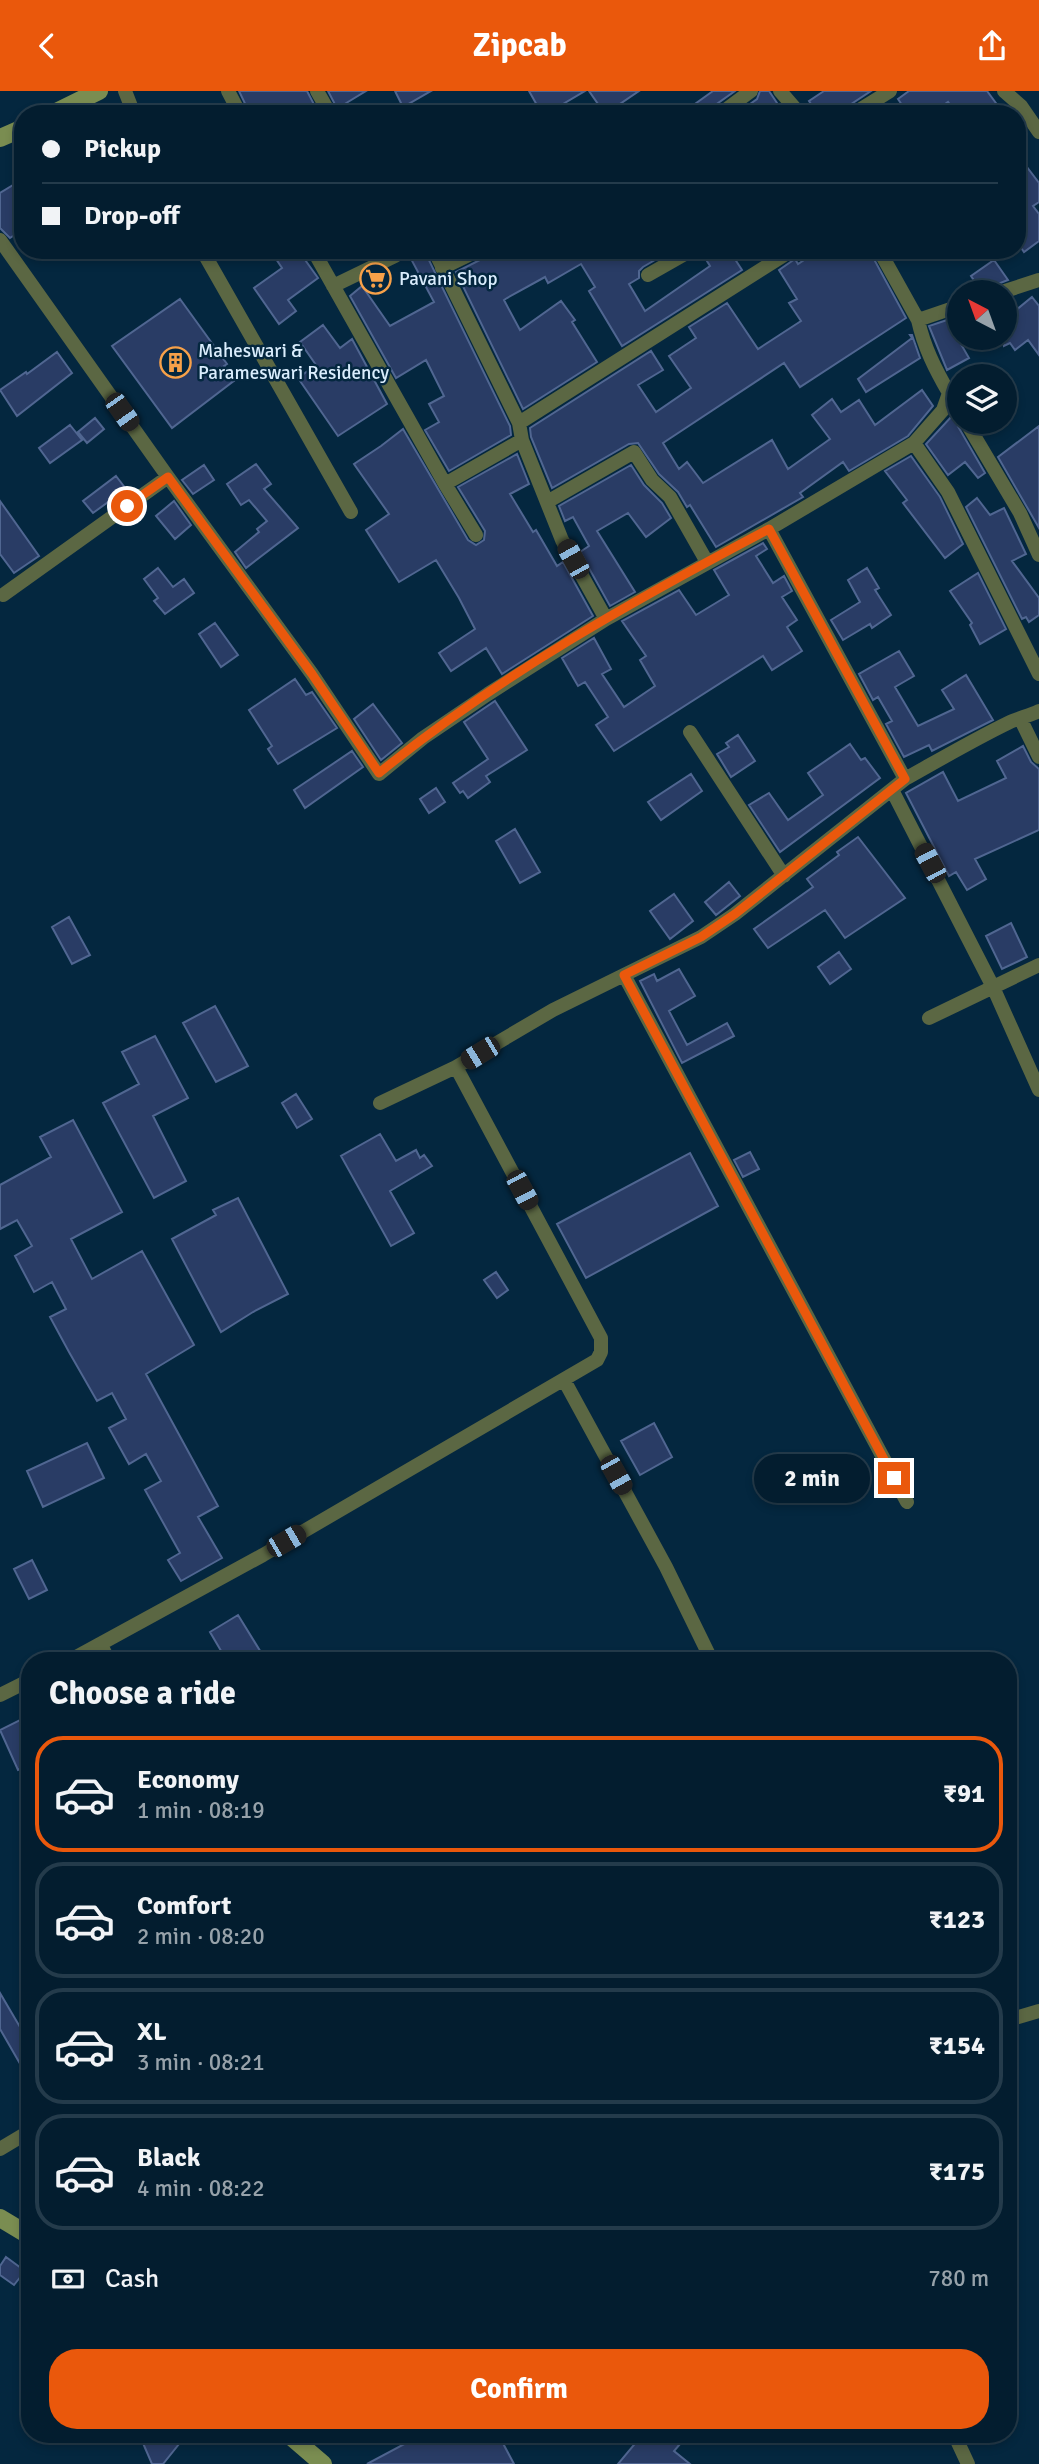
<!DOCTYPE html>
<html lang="en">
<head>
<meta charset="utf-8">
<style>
  :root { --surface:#031d2f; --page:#0d2637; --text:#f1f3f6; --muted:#97a2aa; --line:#243b4b; --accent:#ea580c }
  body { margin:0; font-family:Signika,sans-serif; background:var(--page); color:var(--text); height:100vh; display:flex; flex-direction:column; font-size:26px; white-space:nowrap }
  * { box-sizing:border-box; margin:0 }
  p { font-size:23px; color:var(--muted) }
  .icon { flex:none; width:38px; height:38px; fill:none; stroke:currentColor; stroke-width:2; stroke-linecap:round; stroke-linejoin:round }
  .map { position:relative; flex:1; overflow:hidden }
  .drawer { position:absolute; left:21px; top:1561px; width:996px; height:791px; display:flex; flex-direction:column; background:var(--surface); border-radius:28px; box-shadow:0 4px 10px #0003,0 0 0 2px var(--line) }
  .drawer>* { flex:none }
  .banner { position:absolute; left:14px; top:14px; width:1012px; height:154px; border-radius:28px; box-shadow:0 4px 10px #0003,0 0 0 2px var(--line); display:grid; align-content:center; height:154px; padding:0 28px; background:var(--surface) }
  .needle { width:46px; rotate:319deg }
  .fabs { position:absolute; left:947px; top:189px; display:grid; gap:14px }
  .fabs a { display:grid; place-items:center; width:70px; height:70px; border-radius:50%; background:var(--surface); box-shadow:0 4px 10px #0003,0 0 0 2px var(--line); font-size:35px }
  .end { position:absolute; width:32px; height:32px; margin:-16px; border:9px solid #ea580c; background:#fff; box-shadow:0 0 0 4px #fff }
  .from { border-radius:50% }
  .bubble { position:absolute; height:49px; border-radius:24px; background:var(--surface); box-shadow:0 4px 10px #0003,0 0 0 2px var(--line); font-size:23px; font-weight:700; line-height:49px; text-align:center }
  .car { position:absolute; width:21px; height:42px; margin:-21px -10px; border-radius:9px; box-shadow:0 0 5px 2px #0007; background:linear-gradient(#222 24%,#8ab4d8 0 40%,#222 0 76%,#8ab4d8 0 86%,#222 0) }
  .banner b { display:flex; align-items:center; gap:24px; height:66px; font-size:26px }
  .banner b+b { border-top:2px solid var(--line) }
  .banner i { width:18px; height:18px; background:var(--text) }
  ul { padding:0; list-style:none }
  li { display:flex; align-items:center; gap:21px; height:116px; margin:0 14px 10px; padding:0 14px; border:4px solid var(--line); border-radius:28px }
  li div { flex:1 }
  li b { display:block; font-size:26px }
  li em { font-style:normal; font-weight:700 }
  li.selected { border-color:var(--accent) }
  li>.icon { width:63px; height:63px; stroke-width:1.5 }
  h2 { padding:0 28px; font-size:32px; line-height:84px }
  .pay { display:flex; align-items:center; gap:18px; height:77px; padding:0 28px; font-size:26px }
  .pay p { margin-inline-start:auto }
  .cta { display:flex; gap:14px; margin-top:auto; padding:14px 28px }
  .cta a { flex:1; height:80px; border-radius:28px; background:var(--accent); color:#fff; font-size:28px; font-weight:700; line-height:80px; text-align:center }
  header { display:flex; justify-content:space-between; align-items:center; height:91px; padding:0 28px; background:var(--accent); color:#fff; font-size:32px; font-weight:700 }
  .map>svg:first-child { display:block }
  .building { fill:#293c65; stroke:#506691; stroke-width:2 }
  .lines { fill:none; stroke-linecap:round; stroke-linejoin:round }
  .street { stroke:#5b6743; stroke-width:14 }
  .secondary { stroke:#7a8d51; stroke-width:18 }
  .route { stroke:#ea580c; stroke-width:9 }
  .labels { text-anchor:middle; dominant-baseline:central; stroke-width:5; stroke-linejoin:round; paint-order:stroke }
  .poi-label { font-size:19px; fill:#daedfd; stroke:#04273f; text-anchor:start }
</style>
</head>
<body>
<header><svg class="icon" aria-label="back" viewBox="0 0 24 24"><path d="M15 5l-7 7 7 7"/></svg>Zipcab<svg class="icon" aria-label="share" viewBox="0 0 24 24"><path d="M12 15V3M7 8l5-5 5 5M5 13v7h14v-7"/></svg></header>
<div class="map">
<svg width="1039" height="2373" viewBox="0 0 1039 2373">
  <rect width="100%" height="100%" fill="#04273f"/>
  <!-- building -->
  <path class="building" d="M 239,0 L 307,0 L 319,23 L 250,23 Z
    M 328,0 L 366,0 L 343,14 L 348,23 L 340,23 Z
    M 395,0 L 431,0 L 403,16 Z
    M 529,0 L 585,0 L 546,23 L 542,23 Z
    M 589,0 L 639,0 L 605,23 Z
    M 713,0 L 735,0 L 714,15 L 711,23 L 681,23 Z
    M 760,0 L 769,0 L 779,15 L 769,23 L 736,23 L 757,8 Z
    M 824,0 L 871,0 L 836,23 L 818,23 L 809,10 Z
    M 909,0 L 987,0 L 1004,23 L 957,23 L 948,11 L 931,23 L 908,23 L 898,8 Z
    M 1017,63 L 1039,92 L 1039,111 L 1033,115 L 1039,123 L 1039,150 L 1024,161 L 1017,151 Z
    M 23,88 L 23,138 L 10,147 L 0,137 L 0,102 Z
    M 270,159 L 298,159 L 318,187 L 288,209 L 296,220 L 279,233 L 254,197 L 282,177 Z
    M 424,159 L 510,335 L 511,344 L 449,380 L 425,339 L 439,331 L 429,313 L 444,305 L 426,269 L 396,287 L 350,205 L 362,195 L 390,235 L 434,211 L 410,166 Z
    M 489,159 L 516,159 L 521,168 L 537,159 L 672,159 L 643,176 L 639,180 L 639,187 L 629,193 L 645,220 L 710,175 L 707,170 L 725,159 L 729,159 L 742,179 L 622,255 L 589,200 L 595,196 L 581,173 L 548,192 L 545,186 L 507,207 L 504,209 L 520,239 L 561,210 L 575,229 L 572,231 L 597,271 L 523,318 L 456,181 L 484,167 Z
    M 819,159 L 869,159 L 906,227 L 800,296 L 784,272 L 663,352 L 679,378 L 687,371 L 703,392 L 772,349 L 788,378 L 830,348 L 812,324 L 832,308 L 841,321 L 859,309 L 875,334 L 922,299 L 933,315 L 908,345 L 849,380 L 843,371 L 800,402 L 803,406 L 716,456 L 690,414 L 687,416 L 678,401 L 659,383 L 638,352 L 629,353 L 552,397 L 531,346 L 530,337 L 651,260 L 663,279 L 638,294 L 656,321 L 691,297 L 669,265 L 696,247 L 689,236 L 727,212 L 758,258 L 801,230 L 789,212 L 797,208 L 779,179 L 795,168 L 798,173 Z
    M 994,169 L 1008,189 L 995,194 L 991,201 L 982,201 L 971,185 Z
    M 1032,206 L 1039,215 L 1039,264 L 1028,249 L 1015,259 L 1010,252 L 1004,255 L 1004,229 Z
    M 180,208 L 227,273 L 224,275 L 235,289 L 172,337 L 112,255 Z
    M 947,229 L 969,267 L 947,279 L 929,235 Z
    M 323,234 L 340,257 L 352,248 L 387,313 L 338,345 L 298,287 L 316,274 L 300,251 Z
    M 910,244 L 912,244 L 920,267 L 866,301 L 858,288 L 912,247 Z
    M 57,261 L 72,282 L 17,325 L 0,299 L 26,281 L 27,283 Z
    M 952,325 L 985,382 L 978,387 L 965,371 L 948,384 L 926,353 Z
    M 95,327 L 104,338 L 87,352 L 78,341 Z
    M 70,334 L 82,349 L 50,372 L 39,357 Z
    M 1039,335 L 1039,437 L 998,366 Z
    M 403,338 L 468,449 L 476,454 L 484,449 L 485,440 L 458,396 L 517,363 L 529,393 L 510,403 L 533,441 L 536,439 L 557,475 L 563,471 L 593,525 L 502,583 L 486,557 L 451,580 L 439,562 L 475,538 L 459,507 L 436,469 L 399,491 L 366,439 L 389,423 L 354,373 L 381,355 Z
    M 911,365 L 940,406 L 963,453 L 945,467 L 903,412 L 907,409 L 885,380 Z
    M 256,373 L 271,393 L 264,398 L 298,437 L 246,477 L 235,461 L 259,441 L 257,438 L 267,430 L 249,409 L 241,414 L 227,393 Z
    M 204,374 L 214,389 L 193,403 L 182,389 Z
    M 631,374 L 644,394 L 662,412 L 671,427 L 646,446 L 628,422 L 597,440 L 635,501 L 610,515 L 580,461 L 589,455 L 573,426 L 565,430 L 559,415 Z
    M 116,385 L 126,398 L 93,422 L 83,410 Z
    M 977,407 L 990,424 L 1004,417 L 1026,463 L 1012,470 L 1039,507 L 1039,524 L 1029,531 L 1026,526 L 1022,528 L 966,416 Z
    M 0,410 L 39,465 L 14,482 L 0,463 Z
    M 174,410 L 191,434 L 175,448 L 156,425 Z
    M 763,452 L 767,458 L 756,465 L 773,492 L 784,485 L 792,500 L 782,506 L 797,529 L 787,536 L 802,560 L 772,579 L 763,565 L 614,660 L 596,634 L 608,626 L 585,591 L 578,595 L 562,567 L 594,547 L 611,578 L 602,583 L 624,616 L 655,595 L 640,569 L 646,565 L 622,530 L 679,499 L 696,524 L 729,504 L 714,479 Z
    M 158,477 L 173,496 L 184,488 L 194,502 L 165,523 L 154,510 L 158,507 L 144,488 Z
    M 867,477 L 879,497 L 875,499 L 891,524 L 872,537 L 870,533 L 843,549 L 831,529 L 860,511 L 848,489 Z
    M 978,482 L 1006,538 L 980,553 L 970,534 L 972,532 L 950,500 Z
    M 215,532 L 238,564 L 221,576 L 199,543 Z
    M 899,560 L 914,585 L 895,596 L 918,635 L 954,618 L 942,599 L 966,584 L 993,629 L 932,660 L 929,654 L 904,666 L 886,633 L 892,630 L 878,606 L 873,609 L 859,583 Z
    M 295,588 L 306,604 L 312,601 L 337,637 L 278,673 L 268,658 L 272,655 L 249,619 Z
    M 495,610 L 527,659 L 486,685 L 490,691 L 468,707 L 463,700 L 460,702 L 453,692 L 488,668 L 464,631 Z
    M 373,613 L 402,652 L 381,669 L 354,628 Z
    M 738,644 L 755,670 L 731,686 L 717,663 L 729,656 L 726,652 Z
    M 850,653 L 861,669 L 865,667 L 880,687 L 780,761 L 749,714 L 769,702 L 788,729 L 823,704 L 808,682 Z
    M 1023,655 L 1031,671 L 1039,678 L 1039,739 L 975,768 L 986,788 L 967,799 L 956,781 L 949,785 L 906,702 L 943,681 L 958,710 L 1006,687 L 997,670 Z
    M 352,660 L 363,676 L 305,717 L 294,699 Z
    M 691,683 L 702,700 L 661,729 L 648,711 Z
    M 436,697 L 445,711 L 429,722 L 420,708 Z
    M 515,738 L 540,781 L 520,792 L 496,750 Z
    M 858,746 L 905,807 L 845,847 L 825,819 L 768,857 L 754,838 L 813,796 L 807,788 L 839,764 L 837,761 Z
    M 729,791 L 740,805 L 716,824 L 705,811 Z
    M 674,803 L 693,830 L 670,848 L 650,820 Z
    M 69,826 L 90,864 L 72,873 L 52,836 Z
    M 1011,832 L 1027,866 L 1002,878 L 986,845 Z
    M 839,861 L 851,878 L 830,893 L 818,876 Z
    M 679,878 L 695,905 L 669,920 L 687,954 L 727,932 L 734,945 L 682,972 L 640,890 L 654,883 L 657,890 Z
    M 215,915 L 248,975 L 216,991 L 183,932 Z
    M 155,945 L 188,1007 L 153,1025 L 186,1090 L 154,1107 L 103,1012 L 139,993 L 122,961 Z
    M 296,1003 L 312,1028 L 297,1037 L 282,1012 Z
    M 73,1029 L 122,1121 L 71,1148 L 92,1188 L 142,1160 L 194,1254 L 146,1283 L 218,1415 L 198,1426 L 222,1467 L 181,1490 L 168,1469 L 180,1462 L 145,1399 L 161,1390 L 146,1363 L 129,1373 L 109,1337 L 126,1328 L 112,1302 L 97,1310 L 69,1261 L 50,1226 L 66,1218 L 52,1191 L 34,1201 L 15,1165 L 32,1155 L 17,1129 L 0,1138 L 0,1094 L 51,1066 L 40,1046 Z
    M 380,1043 L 396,1070 L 416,1059 L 420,1067 L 424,1064 L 432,1075 L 390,1100 L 414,1142 L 391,1155 L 341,1065 Z
    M 750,1061 L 759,1078 L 743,1086 L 734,1069 Z
    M 690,1062 L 718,1115 L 586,1187 L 557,1133 Z
    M 238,1107 L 288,1203 L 253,1221 L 221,1241 L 172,1148 L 216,1124 L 213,1119 Z
    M 496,1181 L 508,1199 L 497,1207 L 484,1189 Z
    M 654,1332 L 672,1366 L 640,1384 L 621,1350 Z
    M 87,1352 L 104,1387 L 43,1416 L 27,1380 Z
    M 32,1469 L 47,1499 L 29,1508 L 14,1478 Z
    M 238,1524 L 262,1563 L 251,1570 L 227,1570 L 210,1541 Z
    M 30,1624 L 30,1674 L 18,1679 L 0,1639 Z
    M 0,1902 L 30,1953 L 30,1990 L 0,1938 Z
    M 6,2166 L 25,2180 L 14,2194 L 0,2184 L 0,2175 Z
    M 139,2343 L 187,2343 L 163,2373 L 152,2373 Z
    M 423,2343 L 498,2343 L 514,2373 L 367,2373 Z
    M 643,2343 L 669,2343 L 680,2353 L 674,2360 L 690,2373 L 618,2373 Z"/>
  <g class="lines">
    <!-- street -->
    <path class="street" d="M 125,0 L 134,23
      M 228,0 L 240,23
      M 317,0 L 330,23
      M 780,0 L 800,23
      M 1004,0 L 1021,15 L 1039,41
      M 720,23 L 751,0
      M 853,23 L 890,0
      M 0,149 L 168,386 L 312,583 L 379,683 L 423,647 L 488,603 L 606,528 L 769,438 L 914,352 L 943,319 L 949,302 C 935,278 924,256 918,229
      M 202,159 L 351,421
      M 313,159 L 445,393 L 522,349 L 519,332 L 792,159
      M 434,159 L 519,332
      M 879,159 L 918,229 L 959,215
      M 442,177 L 479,159
      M 648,184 L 692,159
      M 333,195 L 395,165
      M 1002,201 L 1039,189
      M 949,302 L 959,318
      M 966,331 L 1020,422 L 1039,464
      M 522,349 L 562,449 L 606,528
      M 914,352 L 948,401 L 1039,583
      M 445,393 L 476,444
      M 547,411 L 634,361 L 652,389 L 670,406 L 707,471
      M 3,504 L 168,386
      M 1021,629 L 1039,666
      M 690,641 L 784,785
      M 905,688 C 939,669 973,649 1008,632 C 1018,627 1029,625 1039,620
      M 892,699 L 993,896 L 1039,999
      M 624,884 L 907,1411
      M 929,927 L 1039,874
      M 380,1012 L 456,976 L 553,919 L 701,846 L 735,823 L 905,688 L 769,438
      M 564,1289 L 666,1476 L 712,1570
      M 101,1554 L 109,1570
      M 69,1570 L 263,1464 L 597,1269 L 601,1261 L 601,1247 L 456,976
      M 0,1604 L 30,1589
      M 1008,1929 L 1039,1920
      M 0,2058 L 30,2040
      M 954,2343 L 968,2373"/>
    <!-- secondary -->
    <path class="secondary" d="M 52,23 L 99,0
      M 0,47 L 23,37
      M 0,2127 L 30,2145
      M 288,2343 L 323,2373"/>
  </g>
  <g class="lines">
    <!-- route -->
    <path class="route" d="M 127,415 L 168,386 L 312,583 L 379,682 C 498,585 634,509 769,438 L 905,688 L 735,823 L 701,846 L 624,884 L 894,1387"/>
  </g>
  <!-- icons -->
  <defs>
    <symbol id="supermarket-ring" viewBox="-11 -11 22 22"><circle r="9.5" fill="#04273f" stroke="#f7a149" stroke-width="1.5"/><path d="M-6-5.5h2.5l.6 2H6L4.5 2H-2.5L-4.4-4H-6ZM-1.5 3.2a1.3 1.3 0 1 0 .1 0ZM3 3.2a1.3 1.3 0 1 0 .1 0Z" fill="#f7a149"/></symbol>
    <symbol id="building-ring" viewBox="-11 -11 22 22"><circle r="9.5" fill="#04273f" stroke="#f7a149" stroke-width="1.5"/><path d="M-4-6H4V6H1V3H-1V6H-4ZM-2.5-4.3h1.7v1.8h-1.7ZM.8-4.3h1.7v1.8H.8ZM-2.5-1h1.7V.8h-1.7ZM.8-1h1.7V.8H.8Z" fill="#f7a149"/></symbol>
  </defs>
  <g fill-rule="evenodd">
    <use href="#supermarket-ring" x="358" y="170" width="35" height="35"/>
    <use href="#building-ring" x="158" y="254" width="35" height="35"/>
  </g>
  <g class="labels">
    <!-- poi labels -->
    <g class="poi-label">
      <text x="399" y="188">Pavani Shop</text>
      <text x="198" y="260">Maheswari &amp;<tspan x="198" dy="22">Parameswari Residency</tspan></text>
    </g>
  </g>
</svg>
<div class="fabs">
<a><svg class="needle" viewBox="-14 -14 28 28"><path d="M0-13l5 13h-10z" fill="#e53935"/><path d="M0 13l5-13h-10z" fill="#97a2aa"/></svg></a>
<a><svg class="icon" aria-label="layers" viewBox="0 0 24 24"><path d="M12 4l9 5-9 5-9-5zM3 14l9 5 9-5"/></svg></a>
</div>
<i class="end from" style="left:127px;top:415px"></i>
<i class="end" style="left:894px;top:1387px"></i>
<div class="bubble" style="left:754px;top:1363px;width:116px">2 min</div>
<i class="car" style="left:122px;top:321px;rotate:145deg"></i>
<i class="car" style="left:573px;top:468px;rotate:331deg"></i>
<i class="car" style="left:930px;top:772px;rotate:332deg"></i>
<i class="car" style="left:480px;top:962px;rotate:239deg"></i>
<i class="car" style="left:522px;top:1099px;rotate:152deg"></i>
<i class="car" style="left:616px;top:1384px;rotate:151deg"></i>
<i class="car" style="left:286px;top:1450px;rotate:60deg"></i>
<div class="banner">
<b><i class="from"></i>Pickup</b>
<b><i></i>Drop-off</b>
</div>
<section class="drawer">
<h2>Choose a ride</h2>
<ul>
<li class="selected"><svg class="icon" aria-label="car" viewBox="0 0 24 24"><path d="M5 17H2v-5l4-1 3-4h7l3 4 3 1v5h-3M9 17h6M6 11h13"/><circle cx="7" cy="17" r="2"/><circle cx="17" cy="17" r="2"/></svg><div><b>Economy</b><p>1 min · 08:19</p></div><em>₹91</em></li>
<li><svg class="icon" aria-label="car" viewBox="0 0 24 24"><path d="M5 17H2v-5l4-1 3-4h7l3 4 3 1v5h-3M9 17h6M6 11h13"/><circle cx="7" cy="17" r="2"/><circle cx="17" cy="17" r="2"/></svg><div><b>Comfort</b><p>2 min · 08:20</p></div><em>₹123</em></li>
<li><svg class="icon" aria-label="car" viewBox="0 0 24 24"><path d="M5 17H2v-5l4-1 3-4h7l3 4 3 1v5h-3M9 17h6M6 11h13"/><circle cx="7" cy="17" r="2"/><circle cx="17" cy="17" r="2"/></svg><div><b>XL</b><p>3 min · 08:21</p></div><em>₹154</em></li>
<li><svg class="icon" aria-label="car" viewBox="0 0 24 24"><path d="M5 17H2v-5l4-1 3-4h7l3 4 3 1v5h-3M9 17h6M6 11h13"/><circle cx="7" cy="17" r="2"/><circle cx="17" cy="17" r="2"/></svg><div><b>Black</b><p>4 min · 08:22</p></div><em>₹175</em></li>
</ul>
<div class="pay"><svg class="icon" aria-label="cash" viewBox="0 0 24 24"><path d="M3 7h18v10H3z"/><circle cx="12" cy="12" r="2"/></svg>Cash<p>780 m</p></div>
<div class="cta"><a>Confirm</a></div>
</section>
</div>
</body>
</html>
